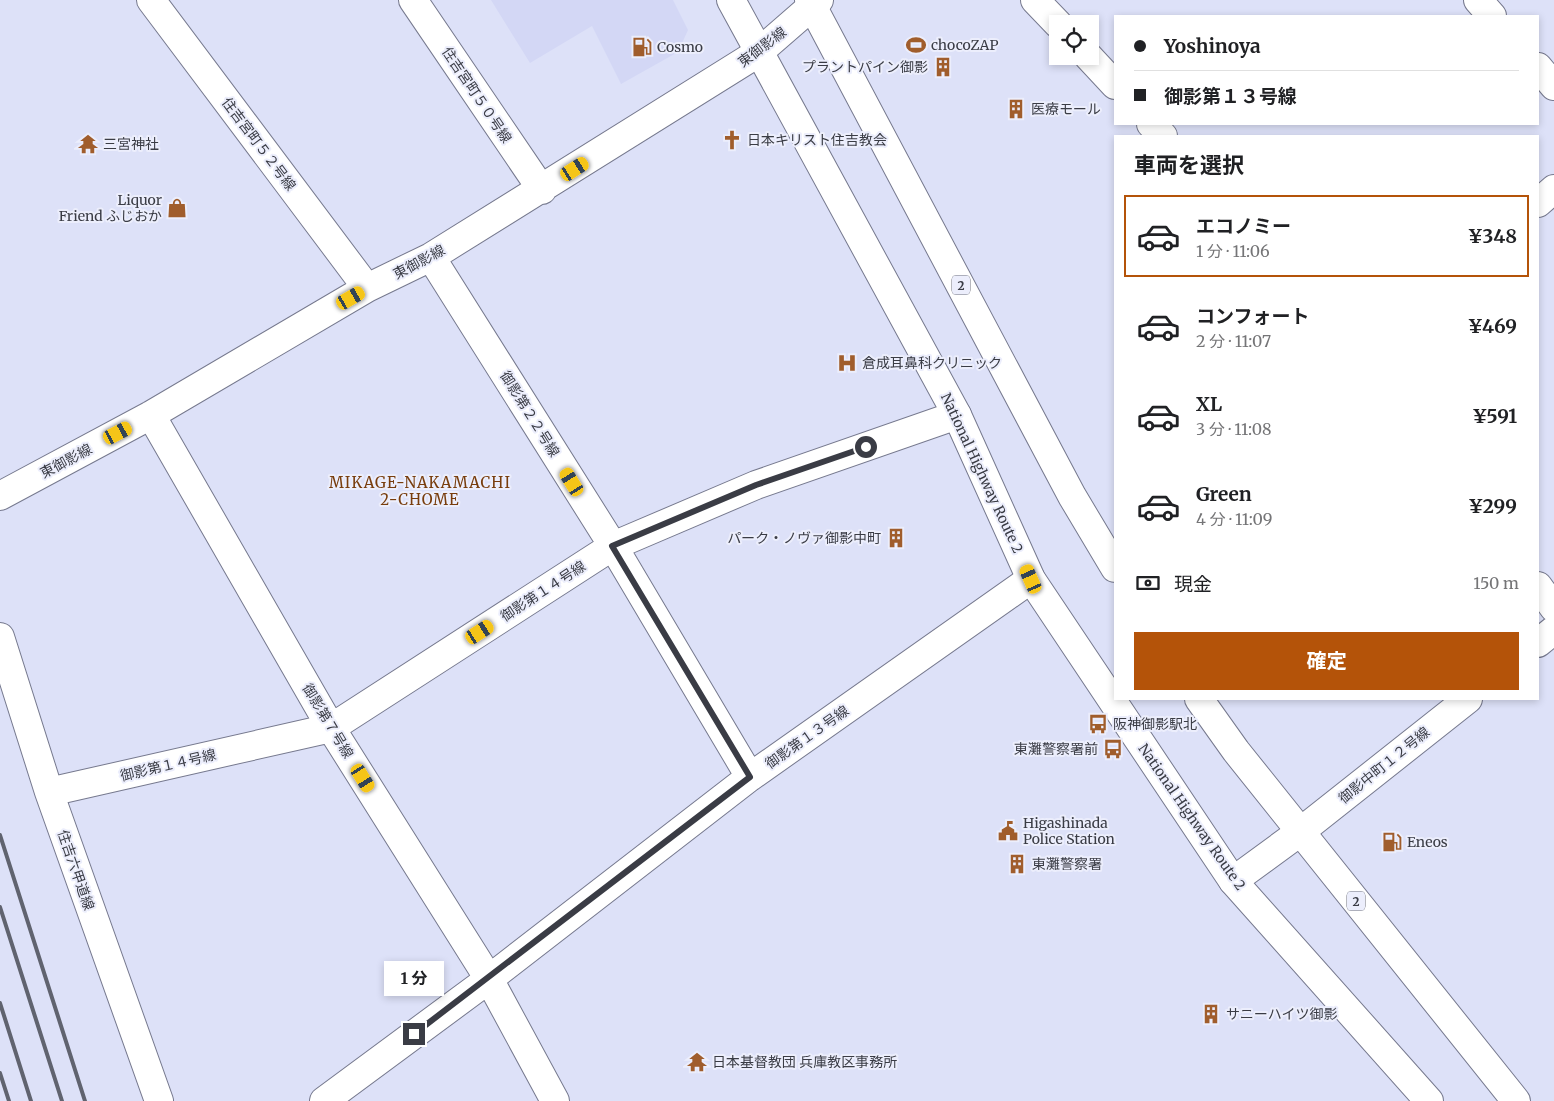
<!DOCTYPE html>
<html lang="ja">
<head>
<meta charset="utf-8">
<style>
  :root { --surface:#fff; --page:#f6f6f6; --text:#202124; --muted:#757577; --line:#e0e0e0; --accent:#b45309 }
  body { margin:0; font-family:Merriweather,"Noto Sans JP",serif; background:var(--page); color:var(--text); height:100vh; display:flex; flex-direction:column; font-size:19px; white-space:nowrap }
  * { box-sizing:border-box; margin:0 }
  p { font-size:16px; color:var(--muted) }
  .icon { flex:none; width:28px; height:28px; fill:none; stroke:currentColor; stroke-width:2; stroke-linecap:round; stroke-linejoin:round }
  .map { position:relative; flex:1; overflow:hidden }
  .panel { position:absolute; left:1114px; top:135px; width:425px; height:565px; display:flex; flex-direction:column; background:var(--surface); border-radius:0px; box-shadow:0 2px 8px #0003 }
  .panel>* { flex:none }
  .top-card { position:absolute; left:1114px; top:15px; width:425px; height:110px; border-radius:0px; box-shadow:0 2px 8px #0003; display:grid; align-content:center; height:110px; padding:0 20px; background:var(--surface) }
  .buttons { position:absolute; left:1049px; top:15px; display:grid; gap:10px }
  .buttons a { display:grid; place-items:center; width:50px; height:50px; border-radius:0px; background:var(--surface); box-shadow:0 2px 8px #0003; font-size:25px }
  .end { position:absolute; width:22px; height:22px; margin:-11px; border:6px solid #3a3c45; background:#fff; box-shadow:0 0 0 2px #fff }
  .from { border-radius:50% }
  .bubble { position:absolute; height:35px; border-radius:0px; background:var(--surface); box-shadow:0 2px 8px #0003; font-size:16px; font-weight:700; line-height:35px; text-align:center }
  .car { position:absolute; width:15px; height:30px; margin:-15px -8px; border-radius:6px; box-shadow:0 0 4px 1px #0007; background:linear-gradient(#f5c518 24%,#345 0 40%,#f5c518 0 76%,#345 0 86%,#f5c518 0) }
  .top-card b { display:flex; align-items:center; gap:18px; height:48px; font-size:19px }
  .top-card b+b { border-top:1px solid var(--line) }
  .top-card i { width:12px; height:12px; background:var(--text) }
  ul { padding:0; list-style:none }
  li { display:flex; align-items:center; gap:15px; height:82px; margin:0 10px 8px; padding:0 10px; border:2px solid transparent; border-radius:0px }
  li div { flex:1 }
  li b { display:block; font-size:19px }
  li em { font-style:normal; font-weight:700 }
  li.active { border-color:var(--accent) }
  li>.icon { width:45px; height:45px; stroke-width:1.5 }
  h2 { padding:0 20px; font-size:22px; line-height:60px }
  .pay { display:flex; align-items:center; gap:12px; height:55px; padding:0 20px; font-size:19px }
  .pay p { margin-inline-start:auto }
  .primary-button { display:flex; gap:10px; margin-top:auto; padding:10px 20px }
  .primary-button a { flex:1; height:58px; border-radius:0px; background:var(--accent); color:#fff; font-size:20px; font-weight:700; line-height:58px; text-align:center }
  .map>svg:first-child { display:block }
  .built { fill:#d3d7f5 }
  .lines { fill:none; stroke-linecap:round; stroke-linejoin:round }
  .minor-casing { stroke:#76798e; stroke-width:30 }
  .highway-casing { stroke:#76798e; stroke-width:30 }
  .minor { stroke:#fff; stroke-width:28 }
  .highway { stroke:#fff; stroke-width:28 }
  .rail { stroke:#60636f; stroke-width:4 }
  .route { stroke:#3a3c45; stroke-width:6 }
  .labels { text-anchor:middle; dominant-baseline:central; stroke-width:4; stroke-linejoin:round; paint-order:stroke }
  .shield { fill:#eceefc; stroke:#6f717c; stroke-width:1 }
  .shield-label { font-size:12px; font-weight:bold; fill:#3a3c45 }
  .poi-label { font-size:14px; fill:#3a3c45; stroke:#eceefc; text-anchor:start }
  .street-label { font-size:14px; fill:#3a3c45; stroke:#eceefc }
  .neighbourhood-label { font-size:15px; letter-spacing:1px; fill:#783d0d; stroke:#eceefc }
</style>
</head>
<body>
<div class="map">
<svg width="1554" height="1101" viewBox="0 0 1554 1101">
  <rect width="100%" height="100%" fill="#dde1f8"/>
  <!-- built -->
  <path class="built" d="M 491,0 L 673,0 L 688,30 L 678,52 L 621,84 L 592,26 L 530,63 Z"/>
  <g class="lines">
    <defs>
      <path id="minor" d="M 151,0 L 367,288
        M 413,0 L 542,190
        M 1035,0 L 1058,24
        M 1478,0 L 1492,16
        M 1088,56 L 1115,85
        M 1538,67 L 1554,86
        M 1151,124 L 1163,136
        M 1538,203 L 1554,189
        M 431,257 L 613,546 L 750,777
        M 151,415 L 331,728 L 489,979 L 555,1101
        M 0,496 L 151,415 L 367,288 L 431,257 L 758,53 L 819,0
        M 1538,586 L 1554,608
        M 0,637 L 49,792 L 159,1101
        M 1538,643 L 1554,630
        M 49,792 L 331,728 L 613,546 L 756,485 L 957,415
        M 1233,881 L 1300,832 L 1468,699
        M 324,1101 L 489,979 L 750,777 L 1031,579"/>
      <path id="highway" d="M 731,0 L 957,415 L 1031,579 L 1233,881 L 1429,1101
        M 809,0 L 1072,496 L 1115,568
        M 1199,699 L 1236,751 L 1516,1101"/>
    </defs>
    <!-- minor casing -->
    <use href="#minor" class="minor-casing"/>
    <!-- highway casing -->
    <use href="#highway" class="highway-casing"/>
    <!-- minor -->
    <use href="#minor" class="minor"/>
    <!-- highway -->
    <use href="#highway" class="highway"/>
    <!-- rail -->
    <path class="rail" d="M 0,835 L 85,1101
      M 0,907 L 62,1101
      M 0,1003 L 31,1101
      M 0,1073 L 9,1101"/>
  </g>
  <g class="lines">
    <!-- route -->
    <path class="route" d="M 414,1034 L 750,777 L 612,546 L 756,485 L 866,447"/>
  </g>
  <!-- icons -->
  <defs>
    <symbol id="stadium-bare" viewBox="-9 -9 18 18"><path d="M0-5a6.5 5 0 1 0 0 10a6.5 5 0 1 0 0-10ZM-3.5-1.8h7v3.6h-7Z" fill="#a05d2c" stroke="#eceefc" stroke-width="2.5" paint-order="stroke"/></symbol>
    <symbol id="fuel-bare" viewBox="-9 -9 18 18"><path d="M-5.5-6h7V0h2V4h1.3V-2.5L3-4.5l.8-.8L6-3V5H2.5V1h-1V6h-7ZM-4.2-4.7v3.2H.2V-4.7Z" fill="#a05d2c" stroke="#eceefc" stroke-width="2.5" paint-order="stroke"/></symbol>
    <symbol id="building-bare" viewBox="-9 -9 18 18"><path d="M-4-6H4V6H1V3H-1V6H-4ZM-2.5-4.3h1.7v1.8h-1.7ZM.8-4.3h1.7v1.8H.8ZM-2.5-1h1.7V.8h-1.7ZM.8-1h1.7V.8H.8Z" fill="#a05d2c" stroke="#eceefc" stroke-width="2.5" paint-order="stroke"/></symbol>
    <symbol id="church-bare" viewBox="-9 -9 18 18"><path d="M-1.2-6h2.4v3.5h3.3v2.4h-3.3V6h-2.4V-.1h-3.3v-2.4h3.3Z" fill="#a05d2c" stroke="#eceefc" stroke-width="2.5" paint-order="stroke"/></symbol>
    <symbol id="temple-bare" viewBox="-9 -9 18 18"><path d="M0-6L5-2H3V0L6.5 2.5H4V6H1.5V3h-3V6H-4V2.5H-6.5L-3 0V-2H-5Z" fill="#a05d2c" stroke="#eceefc" stroke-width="2.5" paint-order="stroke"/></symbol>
    <symbol id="shop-bare" viewBox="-9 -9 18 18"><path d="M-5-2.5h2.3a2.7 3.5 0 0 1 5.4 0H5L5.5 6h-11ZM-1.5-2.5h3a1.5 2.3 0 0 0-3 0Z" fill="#a05d2c" stroke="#eceefc" stroke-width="2.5" paint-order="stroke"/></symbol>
    <symbol id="hospital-bare" viewBox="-9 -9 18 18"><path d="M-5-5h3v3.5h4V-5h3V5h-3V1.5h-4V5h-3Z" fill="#a05d2c" stroke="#eceefc" stroke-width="2.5" paint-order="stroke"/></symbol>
    <symbol id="bus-bare" viewBox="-9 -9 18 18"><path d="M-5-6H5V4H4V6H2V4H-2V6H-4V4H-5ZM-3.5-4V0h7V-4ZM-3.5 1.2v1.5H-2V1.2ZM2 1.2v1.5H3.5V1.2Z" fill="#a05d2c" stroke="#eceefc" stroke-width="2.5" paint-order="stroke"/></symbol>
    <symbol id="civic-bare" viewBox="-9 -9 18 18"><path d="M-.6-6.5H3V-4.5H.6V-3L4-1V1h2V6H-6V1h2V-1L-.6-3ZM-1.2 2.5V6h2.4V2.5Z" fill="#a05d2c" stroke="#eceefc" stroke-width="2.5" paint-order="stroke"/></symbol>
  </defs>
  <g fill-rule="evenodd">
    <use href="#stadium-bare" x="902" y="31" width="28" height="28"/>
    <use href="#fuel-bare" x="628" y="33" width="28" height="28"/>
    <use href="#building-bare" x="929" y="53" width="28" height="28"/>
    <use href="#building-bare" x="1002" y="95" width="28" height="28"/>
    <use href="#church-bare" x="718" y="126" width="28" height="28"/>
    <use href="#temple-bare" x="74" y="130" width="28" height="28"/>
    <use href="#shop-bare" x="163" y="194" width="28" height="28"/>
    <use href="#hospital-bare" x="833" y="349" width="28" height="28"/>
    <use href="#building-bare" x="882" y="524" width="28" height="28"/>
    <use href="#bus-bare" x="1084" y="710" width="28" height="28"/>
    <use href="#bus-bare" x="1099" y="735" width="28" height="28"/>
    <use href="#civic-bare" x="994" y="817" width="28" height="28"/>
    <use href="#fuel-bare" x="1378" y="828" width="28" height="28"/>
    <use href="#building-bare" x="1003" y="850" width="28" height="28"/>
    <use href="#building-bare" x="1197" y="1000" width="28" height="28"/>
    <use href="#temple-bare" x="683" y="1048" width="28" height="28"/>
  </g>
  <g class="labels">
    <!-- shield labels -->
    <g class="shield">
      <rect x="952" y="275.5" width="18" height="19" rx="4"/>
      <rect x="1347" y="891.5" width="18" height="19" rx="4"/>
    </g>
    <g class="shield-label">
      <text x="961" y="285">2</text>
      <text x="1356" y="901">2</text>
    </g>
    <!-- poi labels -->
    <g class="poi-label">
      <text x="931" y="45">chocoZAP</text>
      <text x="657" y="47">Cosmo</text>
      <text x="928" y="67" text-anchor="end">プラントパイン御影</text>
      <text x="1031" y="109">医療モール</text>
      <text x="747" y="140">日本キリスト住吉教会</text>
      <text x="103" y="144">三宮神社</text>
      <text x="162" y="200" text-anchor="end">Liquor<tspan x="162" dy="16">Friend ふじおか</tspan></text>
      <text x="862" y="363">倉成耳鼻科クリニック</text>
      <text x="881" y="538" text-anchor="end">パーク・ノヴァ御影中町</text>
      <text x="1113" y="724">阪神御影駅北</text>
      <text x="1098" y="749" text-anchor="end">東灘警察署前</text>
      <text x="1023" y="823">Higashinada<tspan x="1023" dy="16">Police Station</tspan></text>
      <text x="1407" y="842">Eneos</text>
      <text x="1032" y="864">東灘警察署</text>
      <text x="1226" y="1014">サニーハイツ御影</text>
      <text x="712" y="1062">日本基督教団 兵庫教区事務所</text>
    </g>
    <!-- street labels -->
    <g class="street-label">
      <text transform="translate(762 47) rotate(-37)">東御影線</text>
      <text transform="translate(477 95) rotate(56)">住吉宮町５０号線</text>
      <text transform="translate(259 144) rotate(53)">住吉宮町５２号線</text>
      <text transform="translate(419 262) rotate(-28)">東御影線</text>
      <text transform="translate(530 414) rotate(58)">御影第２２号線</text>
      <text transform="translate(66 461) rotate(-28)">東御影線</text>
      <text transform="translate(982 473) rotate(65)">National Highway Route 2</text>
      <text transform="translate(543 591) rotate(-33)">御影第１４号線</text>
      <text transform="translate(328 721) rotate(59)">御影第７号線</text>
      <text transform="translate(807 737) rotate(-35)">御影第１３号線</text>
      <text transform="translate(168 765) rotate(-13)">御影第１４号線</text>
      <text transform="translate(1384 765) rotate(-39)">御影中町１２号線</text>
      <text transform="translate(1192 817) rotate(55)">National Highway Route 2</text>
      <text transform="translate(76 870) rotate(71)">住吉六甲道線</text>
    </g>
    <!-- neighbourhood labels -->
    <g class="neighbourhood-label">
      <text x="420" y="482">MIKAGE-NAKAMACHI<tspan x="420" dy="17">2-CHOME</tspan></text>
    </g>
  </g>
</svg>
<div class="buttons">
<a><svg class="icon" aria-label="locate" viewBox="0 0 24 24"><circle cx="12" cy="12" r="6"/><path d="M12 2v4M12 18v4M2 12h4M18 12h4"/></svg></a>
</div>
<i class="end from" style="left:866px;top:447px"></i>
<i class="end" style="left:414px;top:1034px"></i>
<div class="bubble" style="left:384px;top:961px;width:60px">1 分</div>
<i class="car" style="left:575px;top:169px;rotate:58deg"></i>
<i class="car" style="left:351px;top:298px;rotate:60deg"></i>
<i class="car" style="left:118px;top:433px;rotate:62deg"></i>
<i class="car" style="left:572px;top:482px;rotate:328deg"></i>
<i class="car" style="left:1031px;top:579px;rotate:336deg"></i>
<i class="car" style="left:480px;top:632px;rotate:57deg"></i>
<i class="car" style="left:363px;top:778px;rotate:148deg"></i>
<div class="top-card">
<b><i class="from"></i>Yoshinoya</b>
<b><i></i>御影第１３号線</b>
</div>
<section class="panel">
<h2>車両を選択</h2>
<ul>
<li class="active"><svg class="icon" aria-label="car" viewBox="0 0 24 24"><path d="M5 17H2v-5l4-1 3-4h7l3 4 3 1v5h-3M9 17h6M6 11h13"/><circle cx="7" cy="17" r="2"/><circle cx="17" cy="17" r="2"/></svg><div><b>エコノミー</b><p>1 分 · 11:06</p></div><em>¥348</em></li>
<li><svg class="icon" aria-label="car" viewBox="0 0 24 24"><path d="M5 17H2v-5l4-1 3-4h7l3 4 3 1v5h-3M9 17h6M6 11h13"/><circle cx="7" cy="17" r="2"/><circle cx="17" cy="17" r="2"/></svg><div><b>コンフォート</b><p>2 分 · 11:07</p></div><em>¥469</em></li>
<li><svg class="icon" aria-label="car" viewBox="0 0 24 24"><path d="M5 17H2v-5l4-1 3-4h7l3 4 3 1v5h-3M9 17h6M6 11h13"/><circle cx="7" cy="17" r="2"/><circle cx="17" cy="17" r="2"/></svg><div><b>XL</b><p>3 分 · 11:08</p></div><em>¥591</em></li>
<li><svg class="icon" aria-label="car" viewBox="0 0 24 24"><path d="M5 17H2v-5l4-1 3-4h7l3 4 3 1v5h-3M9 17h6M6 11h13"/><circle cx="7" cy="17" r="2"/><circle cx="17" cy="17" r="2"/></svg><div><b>Green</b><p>4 分 · 11:09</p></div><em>¥299</em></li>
</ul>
<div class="pay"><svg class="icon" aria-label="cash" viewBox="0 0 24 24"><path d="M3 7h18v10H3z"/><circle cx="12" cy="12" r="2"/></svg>現金<p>150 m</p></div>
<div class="primary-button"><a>確定</a></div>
</section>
</div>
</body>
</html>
